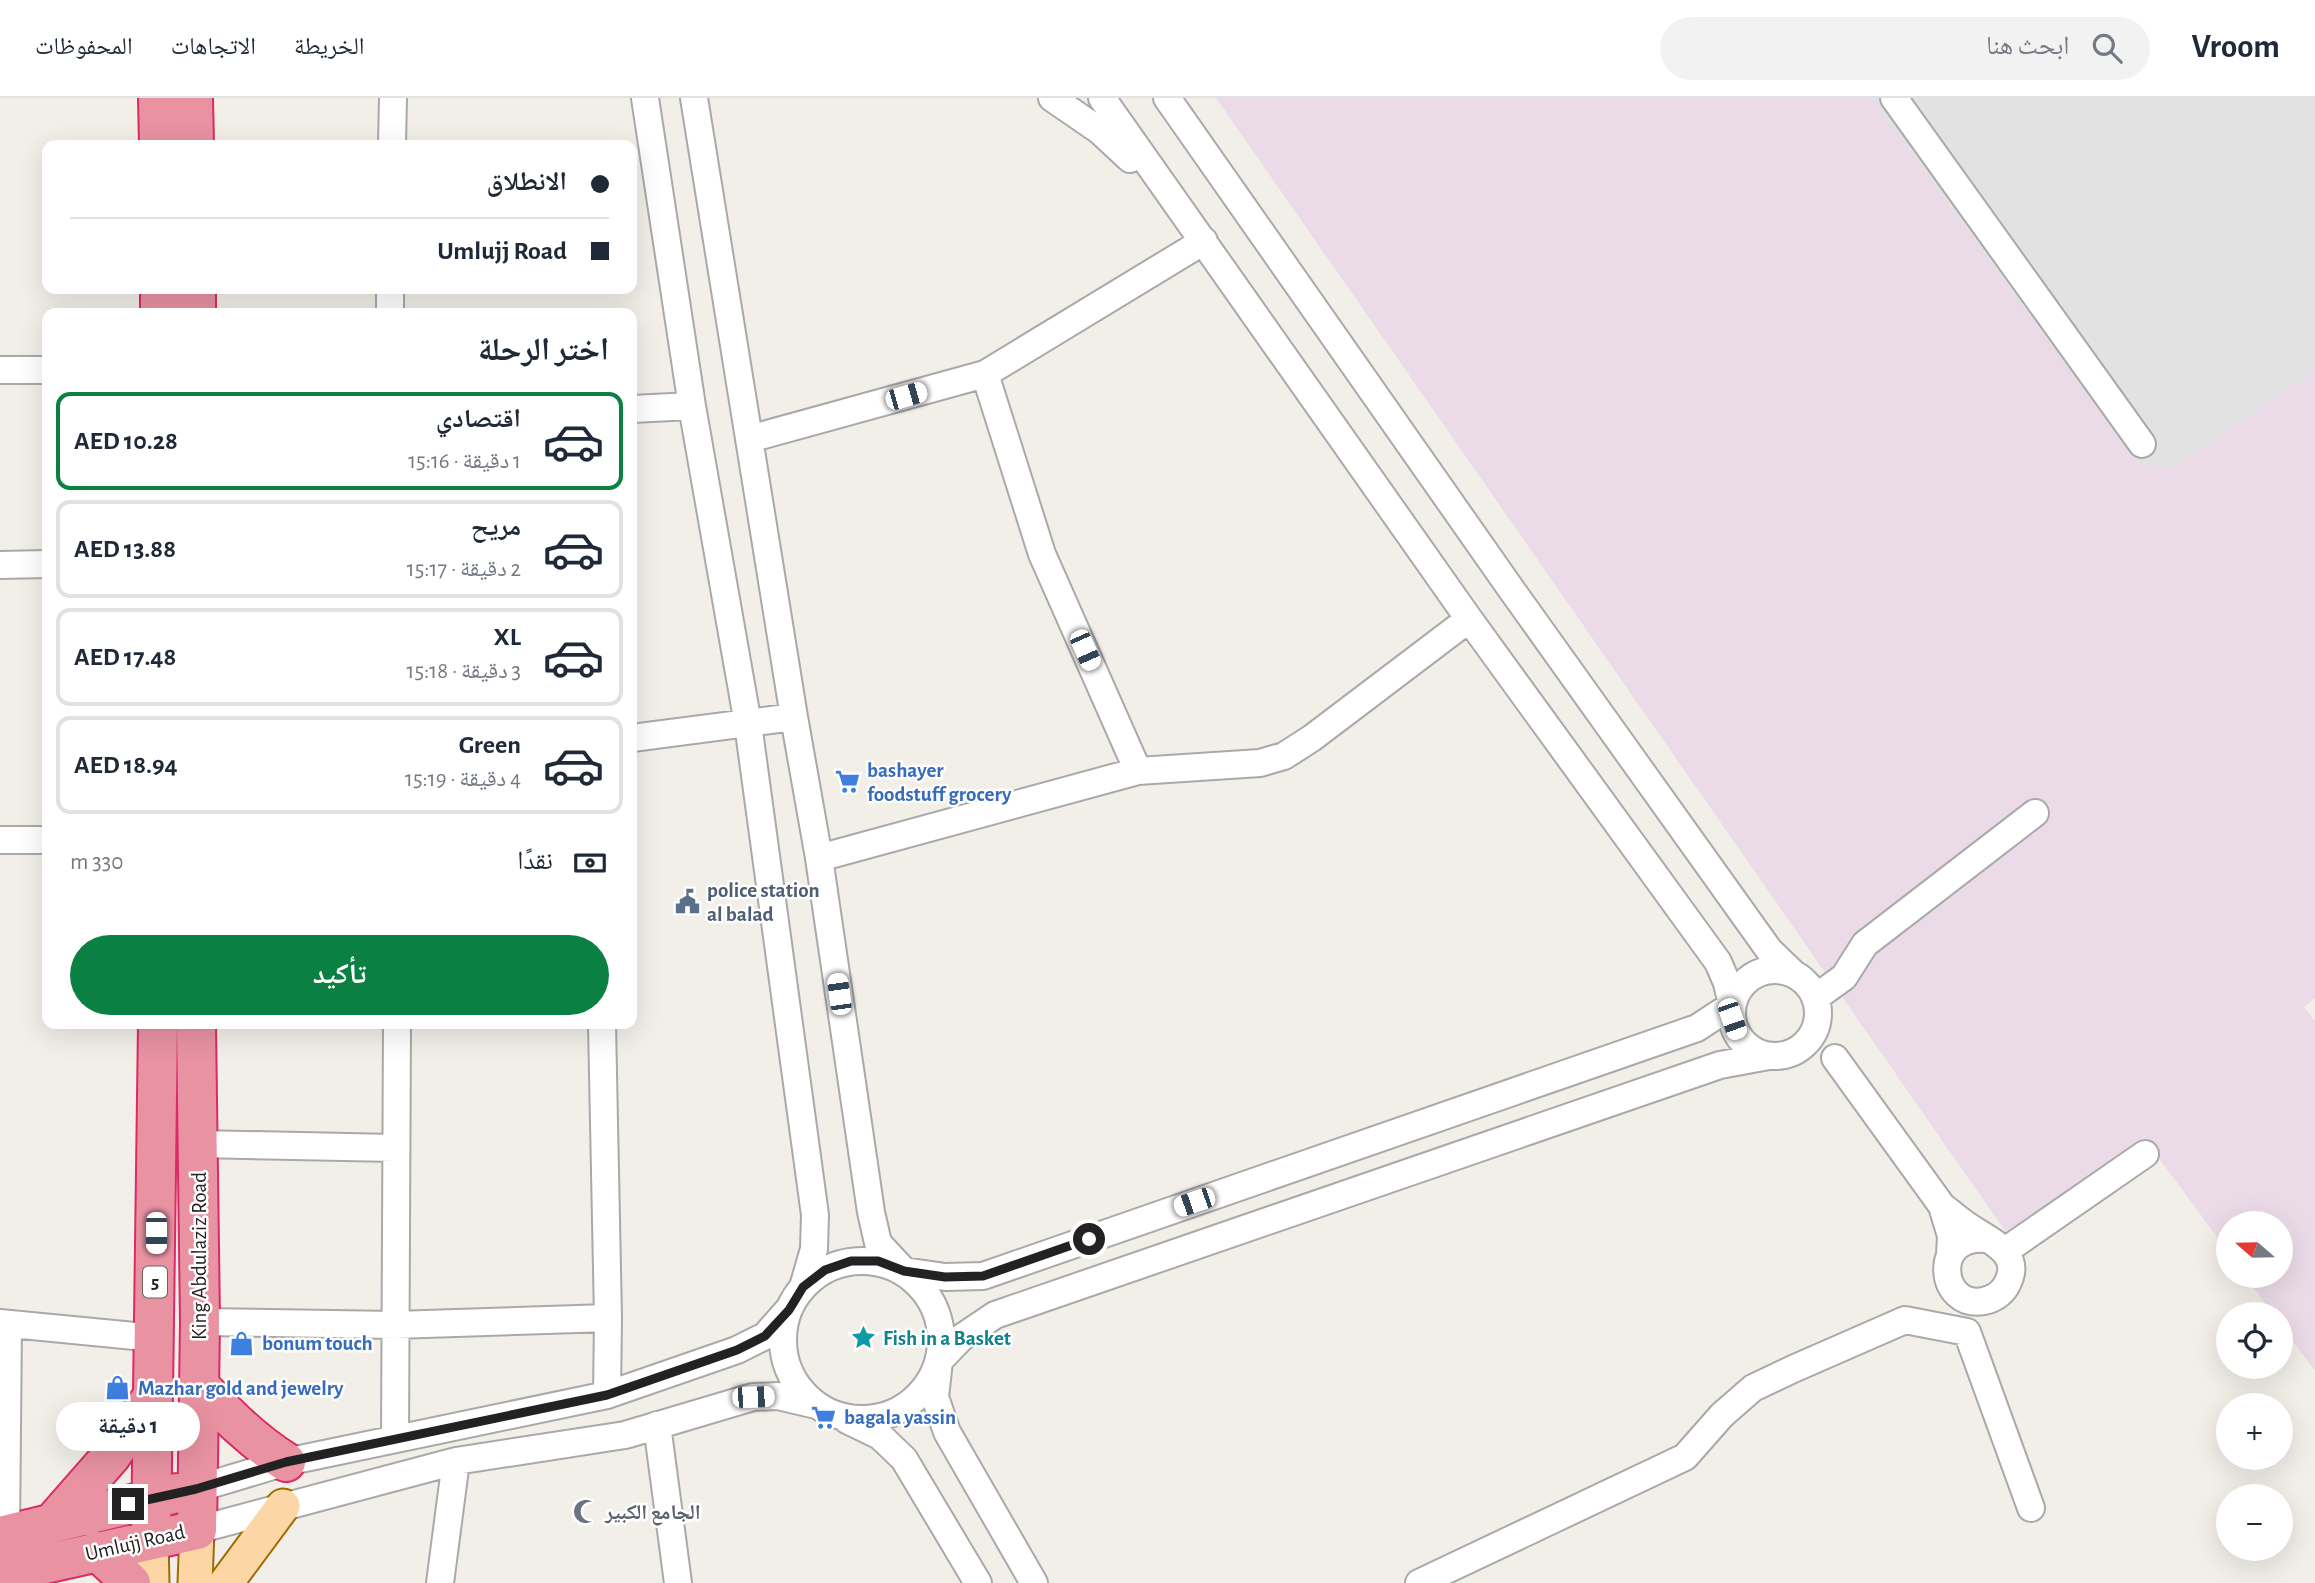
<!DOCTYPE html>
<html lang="ar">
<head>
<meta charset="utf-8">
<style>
  :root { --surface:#fff; --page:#f2f2f3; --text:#1f2937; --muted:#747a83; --line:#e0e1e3; --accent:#0b8043 }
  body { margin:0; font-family:"Alegreya Sans","Noto Naskh Arabic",sans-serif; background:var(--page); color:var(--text); direction:rtl; height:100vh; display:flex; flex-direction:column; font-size:26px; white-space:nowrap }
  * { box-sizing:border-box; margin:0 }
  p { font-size:23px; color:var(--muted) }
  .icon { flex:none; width:38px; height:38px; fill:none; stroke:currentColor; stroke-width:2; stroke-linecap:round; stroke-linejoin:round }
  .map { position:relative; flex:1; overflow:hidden; direction:ltr }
  .side { position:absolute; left:42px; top:210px; width:595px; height:721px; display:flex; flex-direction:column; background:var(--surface); border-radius:14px; box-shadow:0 7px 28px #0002; direction:rtl }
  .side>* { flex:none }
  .hud { position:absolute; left:42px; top:42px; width:595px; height:154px; border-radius:14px; box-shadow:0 7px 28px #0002; direction:rtl; display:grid; align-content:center; height:154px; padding:0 28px; background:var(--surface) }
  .needle { width:46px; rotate:290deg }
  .fabs { position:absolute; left:2216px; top:1113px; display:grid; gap:14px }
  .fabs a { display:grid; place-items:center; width:77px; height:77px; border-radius:50%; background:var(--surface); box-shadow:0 7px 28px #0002; font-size:35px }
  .end { position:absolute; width:32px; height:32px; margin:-16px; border:9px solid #222; background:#fff; box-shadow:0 0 0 4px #fff }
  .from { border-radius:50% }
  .bubble { position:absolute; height:49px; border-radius:24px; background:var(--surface); box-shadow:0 7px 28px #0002; font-size:23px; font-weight:700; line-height:49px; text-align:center; direction:rtl }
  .car { position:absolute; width:21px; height:42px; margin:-21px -10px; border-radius:9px; box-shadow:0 0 5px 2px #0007; background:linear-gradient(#fff 24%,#345 0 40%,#fff 0 76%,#345 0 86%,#fff 0) }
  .hud b { display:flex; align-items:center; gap:24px; height:66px; font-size:26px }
  .hud b+b { border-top:2px solid var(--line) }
  .hud i { width:18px; height:18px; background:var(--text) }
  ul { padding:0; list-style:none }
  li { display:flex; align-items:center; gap:21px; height:98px; margin:0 14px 10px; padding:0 14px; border:4px solid var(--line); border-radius:14px }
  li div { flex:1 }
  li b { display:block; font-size:26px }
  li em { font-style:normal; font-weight:700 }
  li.selected { border-color:var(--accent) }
  li>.icon { width:63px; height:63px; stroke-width:1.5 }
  h2 { padding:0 28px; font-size:32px; line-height:84px }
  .pay { display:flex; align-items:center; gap:18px; height:77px; padding:0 28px; font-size:26px }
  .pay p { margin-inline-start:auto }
  .action { display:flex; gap:14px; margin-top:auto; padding:14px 28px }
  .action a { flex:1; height:80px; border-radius:42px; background:var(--accent); color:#fff; font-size:28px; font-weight:700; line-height:80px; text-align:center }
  header { display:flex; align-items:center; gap:42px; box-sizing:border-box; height:98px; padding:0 35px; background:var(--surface); border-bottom:2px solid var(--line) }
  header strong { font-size:33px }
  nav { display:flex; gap:38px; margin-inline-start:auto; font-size:24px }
  .search { width:490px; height:63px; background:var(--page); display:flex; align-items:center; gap:18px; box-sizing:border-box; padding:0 24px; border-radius:38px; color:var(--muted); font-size:26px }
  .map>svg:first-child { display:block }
  .industrial { fill:#ebdbe8 }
  .parking { fill:#e2e2e2 }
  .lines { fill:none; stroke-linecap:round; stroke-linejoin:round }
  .minor-casing { stroke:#a9a9a9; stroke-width:30 }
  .major-casing { stroke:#a06b00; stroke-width:37 }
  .highway-casing { stroke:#dc2a67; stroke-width:42 }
  .minor { stroke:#fff; stroke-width:26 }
  .major { stroke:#fcd6a4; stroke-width:33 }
  .highway { stroke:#e892a2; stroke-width:38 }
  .route { stroke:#222; stroke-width:9 }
  .labels { text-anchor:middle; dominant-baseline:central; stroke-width:5; stroke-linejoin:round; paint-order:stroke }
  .shield { fill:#fff; stroke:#646464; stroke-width:2 }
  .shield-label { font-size:19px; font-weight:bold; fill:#222 }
  .shop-label { font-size:21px; font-weight:bold; fill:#366cbe; stroke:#fff; text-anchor:start }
  .service-label { font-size:21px; font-weight:bold; fill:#4e5e75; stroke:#fff; text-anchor:start }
  .street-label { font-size:21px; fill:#222; stroke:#fff }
  .culture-label { font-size:21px; font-weight:bold; fill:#0d838f; stroke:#fff; text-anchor:start }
  .worship-label { font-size:21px; font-weight:bold; fill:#5b616d; stroke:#fff; text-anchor:start }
</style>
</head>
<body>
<header>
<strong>Vroom</strong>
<div class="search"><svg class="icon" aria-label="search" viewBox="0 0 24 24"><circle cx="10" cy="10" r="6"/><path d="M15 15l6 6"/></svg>ابحث هنا</div>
<nav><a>الخريطة</a><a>الاتجاهات</a><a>المحفوظات</a></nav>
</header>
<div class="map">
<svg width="2315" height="1485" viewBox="0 0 2315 1485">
  <rect width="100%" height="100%" fill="#f2efe9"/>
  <!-- industrial -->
  <path class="industrial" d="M 1216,0 L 2315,0 L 2315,900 L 2304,909 L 2315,923 L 2315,1273 L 2280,1226 L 2280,1216 L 2273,1216 L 2245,1178 L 2280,1178 L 2280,1125 L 2228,1125 L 2228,1154 L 2144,1040 L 2010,1140 Z"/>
  <!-- parking -->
  <path class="parking" d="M 1871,0 L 2315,0 L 2315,272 L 2172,371 L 2137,365 Z"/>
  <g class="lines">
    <defs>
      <path id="minor" d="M 645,0 L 692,308 L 748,626 L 815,1117 L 814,1151 L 803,1189
        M 694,0 L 794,619 L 819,760 L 871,1114 L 878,1145 L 904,1173 L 945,1179 L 983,1178 L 1697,930 L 1732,907 L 1727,885 L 1718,864 L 1469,521 L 1102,0
        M 1052,0 L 1100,33 L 1130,61
        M 1167,0 L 1511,491 L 1769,852 L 1795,877
        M 1894,0 L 2142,346
        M 392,47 L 393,0
        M 390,215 L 390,191
        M 0,272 L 47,272
        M 985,276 L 1042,456 L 1138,673
        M 632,311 L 692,308
        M 749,341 L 985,276 L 1204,143
        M 0,467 L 47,466
        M 632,640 L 794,619
        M 0,742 L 47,742
        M 819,760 L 1138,673 L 1260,665 L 1284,658 L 1312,640 L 1469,521
        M1732 915a43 43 0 1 1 86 0a43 43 0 1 1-86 0Z
        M 1815,900 L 1844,879 L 1865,846 L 2035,715
        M 602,926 L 608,1220 L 607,1297
        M 1835,960 L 1942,1108
        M 199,1046 L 395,1050
        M 2005,1153 L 2145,1056
        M 1950,1157 L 1951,1138 L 1942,1108 C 1951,1115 1959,1122 1968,1128 C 1988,1142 2025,1155 2006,1188 C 2001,1196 1993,1201 1984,1203 C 1939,1212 1930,1135 1987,1141
        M783 1242a79 79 0 1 1 158 0a79 79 0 1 1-158 0Z
        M 200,1224 L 395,1227 L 608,1220
        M 0,1225 L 155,1240
        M 847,1322 L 880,1338 L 904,1361 L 978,1485
        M 657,1327 L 678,1485
        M 395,1340 L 397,926
        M 196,1391 L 286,1364 L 607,1297 L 737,1252 L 765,1238 L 788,1212
        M 197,1432 L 456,1363 L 625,1337 L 753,1299 L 778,1298 L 816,1307
        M 6,1436 L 8,1226
        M 440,1485 L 456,1363
        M 1034,1485 L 947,1334 L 935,1299 L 939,1263 L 961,1240 L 995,1217 L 1720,967 L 1769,958
        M 1419,1485 L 1685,1359 L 1722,1317 L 1753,1290 L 1793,1271 L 1905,1222 L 1967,1234 L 2031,1410"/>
      <path id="major" d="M 151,1441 L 152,1485
        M 195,1485 L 197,1432
        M 226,1485 L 283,1408"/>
      <path id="highway" d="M 158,0 L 159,47
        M 193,0 L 194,47
        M 160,191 L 160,215
        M 196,191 L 196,215
        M 198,1286 C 225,1315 251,1342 286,1364
        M 54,1423 L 111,1358 L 152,1299
        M 0,1438 L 177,1395
        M 151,1441 L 158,926
        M 97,1453 L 131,1485
        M 0,1476 L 197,1432 L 200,1224 L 196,926"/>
    </defs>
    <!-- minor casing -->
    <use href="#minor" class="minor-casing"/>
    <!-- major casing -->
    <use href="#major" class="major-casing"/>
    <!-- highway casing -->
    <use href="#highway" class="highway-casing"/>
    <!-- minor -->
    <use href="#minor" class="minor"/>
    <!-- major -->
    <use href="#major" class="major"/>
    <!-- highway -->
    <use href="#highway" class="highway"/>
  </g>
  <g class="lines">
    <!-- route -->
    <path class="route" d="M 128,1406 L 196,1391 L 286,1364 L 607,1297 L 737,1252 L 765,1238 L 789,1212 L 803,1189 L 825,1172 L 851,1163 L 878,1163 L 904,1173 L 945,1179 L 983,1178 L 1089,1141"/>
  </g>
  <!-- icons -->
  <defs>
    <symbol id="supermarket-bare" viewBox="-9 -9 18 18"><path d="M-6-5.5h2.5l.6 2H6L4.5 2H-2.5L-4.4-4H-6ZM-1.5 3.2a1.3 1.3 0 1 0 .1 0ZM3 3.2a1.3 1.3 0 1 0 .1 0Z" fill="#3f7fe0" stroke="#fff" stroke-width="2.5" paint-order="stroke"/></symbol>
    <symbol id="civic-bare" viewBox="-9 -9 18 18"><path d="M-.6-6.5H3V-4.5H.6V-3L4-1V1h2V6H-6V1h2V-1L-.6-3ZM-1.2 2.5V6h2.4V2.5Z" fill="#5c6f8a" stroke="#fff" stroke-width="2.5" paint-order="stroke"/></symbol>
    <symbol id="sight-bare" viewBox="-9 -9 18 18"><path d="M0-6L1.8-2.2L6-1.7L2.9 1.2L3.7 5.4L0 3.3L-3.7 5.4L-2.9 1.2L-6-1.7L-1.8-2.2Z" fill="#0f9aa8" stroke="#fff" stroke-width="2.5" paint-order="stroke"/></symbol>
    <symbol id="shop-bare" viewBox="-9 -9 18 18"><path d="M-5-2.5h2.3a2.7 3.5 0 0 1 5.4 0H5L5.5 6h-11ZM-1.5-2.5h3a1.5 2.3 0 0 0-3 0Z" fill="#3f7fe0" stroke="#fff" stroke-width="2.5" paint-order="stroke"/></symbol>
    <symbol id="mosque-bare" viewBox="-9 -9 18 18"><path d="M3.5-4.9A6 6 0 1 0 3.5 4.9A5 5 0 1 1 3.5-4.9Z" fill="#6b7280" stroke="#fff" stroke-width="2.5" paint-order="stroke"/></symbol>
  </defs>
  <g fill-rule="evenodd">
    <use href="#supermarket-bare" x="830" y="666" width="35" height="35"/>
    <use href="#civic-bare" x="670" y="786" width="35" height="35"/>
    <use href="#sight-bare" x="846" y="1222" width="35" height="35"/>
    <use href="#shop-bare" x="224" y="1228" width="35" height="35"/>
    <use href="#shop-bare" x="100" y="1272" width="35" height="35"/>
    <use href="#supermarket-bare" x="806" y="1302" width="35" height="35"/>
    <use href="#mosque-bare" x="568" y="1396" width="35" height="35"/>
  </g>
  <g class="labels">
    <!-- shield labels -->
    <rect class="shield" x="143" y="1168.5" width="24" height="31" rx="5"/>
    <g class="shield-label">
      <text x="155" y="1184">5</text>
    </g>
    <!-- shop labels -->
    <g class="shop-label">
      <text x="867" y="672">bashayer<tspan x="867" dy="24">foodstuff grocery</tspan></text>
      <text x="262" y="1245">bonum touch</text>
      <text x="138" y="1290">Mazhar gold and jewelry</text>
      <text x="844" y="1319">bagala yassin</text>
    </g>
    <!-- service labels -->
    <g class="service-label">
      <text x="707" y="792">police station<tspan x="707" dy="24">al balad</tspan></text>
    </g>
    <!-- street labels -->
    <g class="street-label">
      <text transform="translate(199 1158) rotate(-90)">King Abdulaziz Road</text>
      <text transform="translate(135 1445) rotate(-13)">Umlujj Road</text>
    </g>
    <!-- culture labels -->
    <g class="culture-label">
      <text x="883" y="1240">Fish in a Basket</text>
    </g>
    <!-- worship labels -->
    <g class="worship-label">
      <text x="605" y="1414">الجامع الكبير</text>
    </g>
  </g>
</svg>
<div class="fabs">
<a><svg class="needle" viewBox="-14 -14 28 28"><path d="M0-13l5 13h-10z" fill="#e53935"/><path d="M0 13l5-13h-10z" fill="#747a83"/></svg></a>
<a><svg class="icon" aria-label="locate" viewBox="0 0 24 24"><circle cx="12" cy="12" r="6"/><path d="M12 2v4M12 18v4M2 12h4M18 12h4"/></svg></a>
<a>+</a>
<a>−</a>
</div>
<i class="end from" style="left:1089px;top:1141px"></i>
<i class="end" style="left:128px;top:1406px"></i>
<div class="bubble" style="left:56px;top:1304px;width:144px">1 دقيقة</div>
<i class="car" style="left:906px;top:298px;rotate:74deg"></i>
<i class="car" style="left:1085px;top:552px;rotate:156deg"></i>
<i class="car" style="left:839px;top:896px;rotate:352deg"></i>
<i class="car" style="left:1732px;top:921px;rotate:161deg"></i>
<i class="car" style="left:1194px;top:1104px;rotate:251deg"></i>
<i class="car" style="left:156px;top:1135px;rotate:180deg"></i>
<i class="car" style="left:753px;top:1299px;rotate:88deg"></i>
<div class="hud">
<b><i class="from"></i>الانطلاق</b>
<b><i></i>Umlujj Road</b>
</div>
<section class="side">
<h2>اختر الرحلة</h2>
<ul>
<li class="selected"><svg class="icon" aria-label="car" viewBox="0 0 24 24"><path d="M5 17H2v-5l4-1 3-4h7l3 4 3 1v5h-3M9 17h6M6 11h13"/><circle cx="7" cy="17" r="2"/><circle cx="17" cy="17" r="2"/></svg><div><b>اقتصادي</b><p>1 دقيقة · 15:16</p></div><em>AED 10.28</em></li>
<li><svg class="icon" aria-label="car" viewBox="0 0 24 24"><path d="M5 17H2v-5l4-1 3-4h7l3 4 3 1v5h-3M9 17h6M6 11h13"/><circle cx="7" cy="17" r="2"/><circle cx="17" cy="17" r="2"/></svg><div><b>مريح</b><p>2 دقيقة · 15:17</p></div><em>AED 13.88</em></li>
<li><svg class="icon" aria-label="car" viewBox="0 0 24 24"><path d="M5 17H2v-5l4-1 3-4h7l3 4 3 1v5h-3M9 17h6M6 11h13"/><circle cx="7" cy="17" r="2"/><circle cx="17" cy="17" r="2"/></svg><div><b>XL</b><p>3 دقيقة · 15:18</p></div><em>AED 17.48</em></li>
<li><svg class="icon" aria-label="car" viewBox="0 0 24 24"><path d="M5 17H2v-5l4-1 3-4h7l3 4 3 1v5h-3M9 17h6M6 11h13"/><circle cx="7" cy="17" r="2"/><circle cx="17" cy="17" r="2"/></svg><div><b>Green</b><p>4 دقيقة · 15:19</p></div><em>AED 18.94</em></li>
</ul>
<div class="pay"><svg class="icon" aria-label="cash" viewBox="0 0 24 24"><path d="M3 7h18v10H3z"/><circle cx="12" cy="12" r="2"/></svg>نقدًا<p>330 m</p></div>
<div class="action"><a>تأكيد</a></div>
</section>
</div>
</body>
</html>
